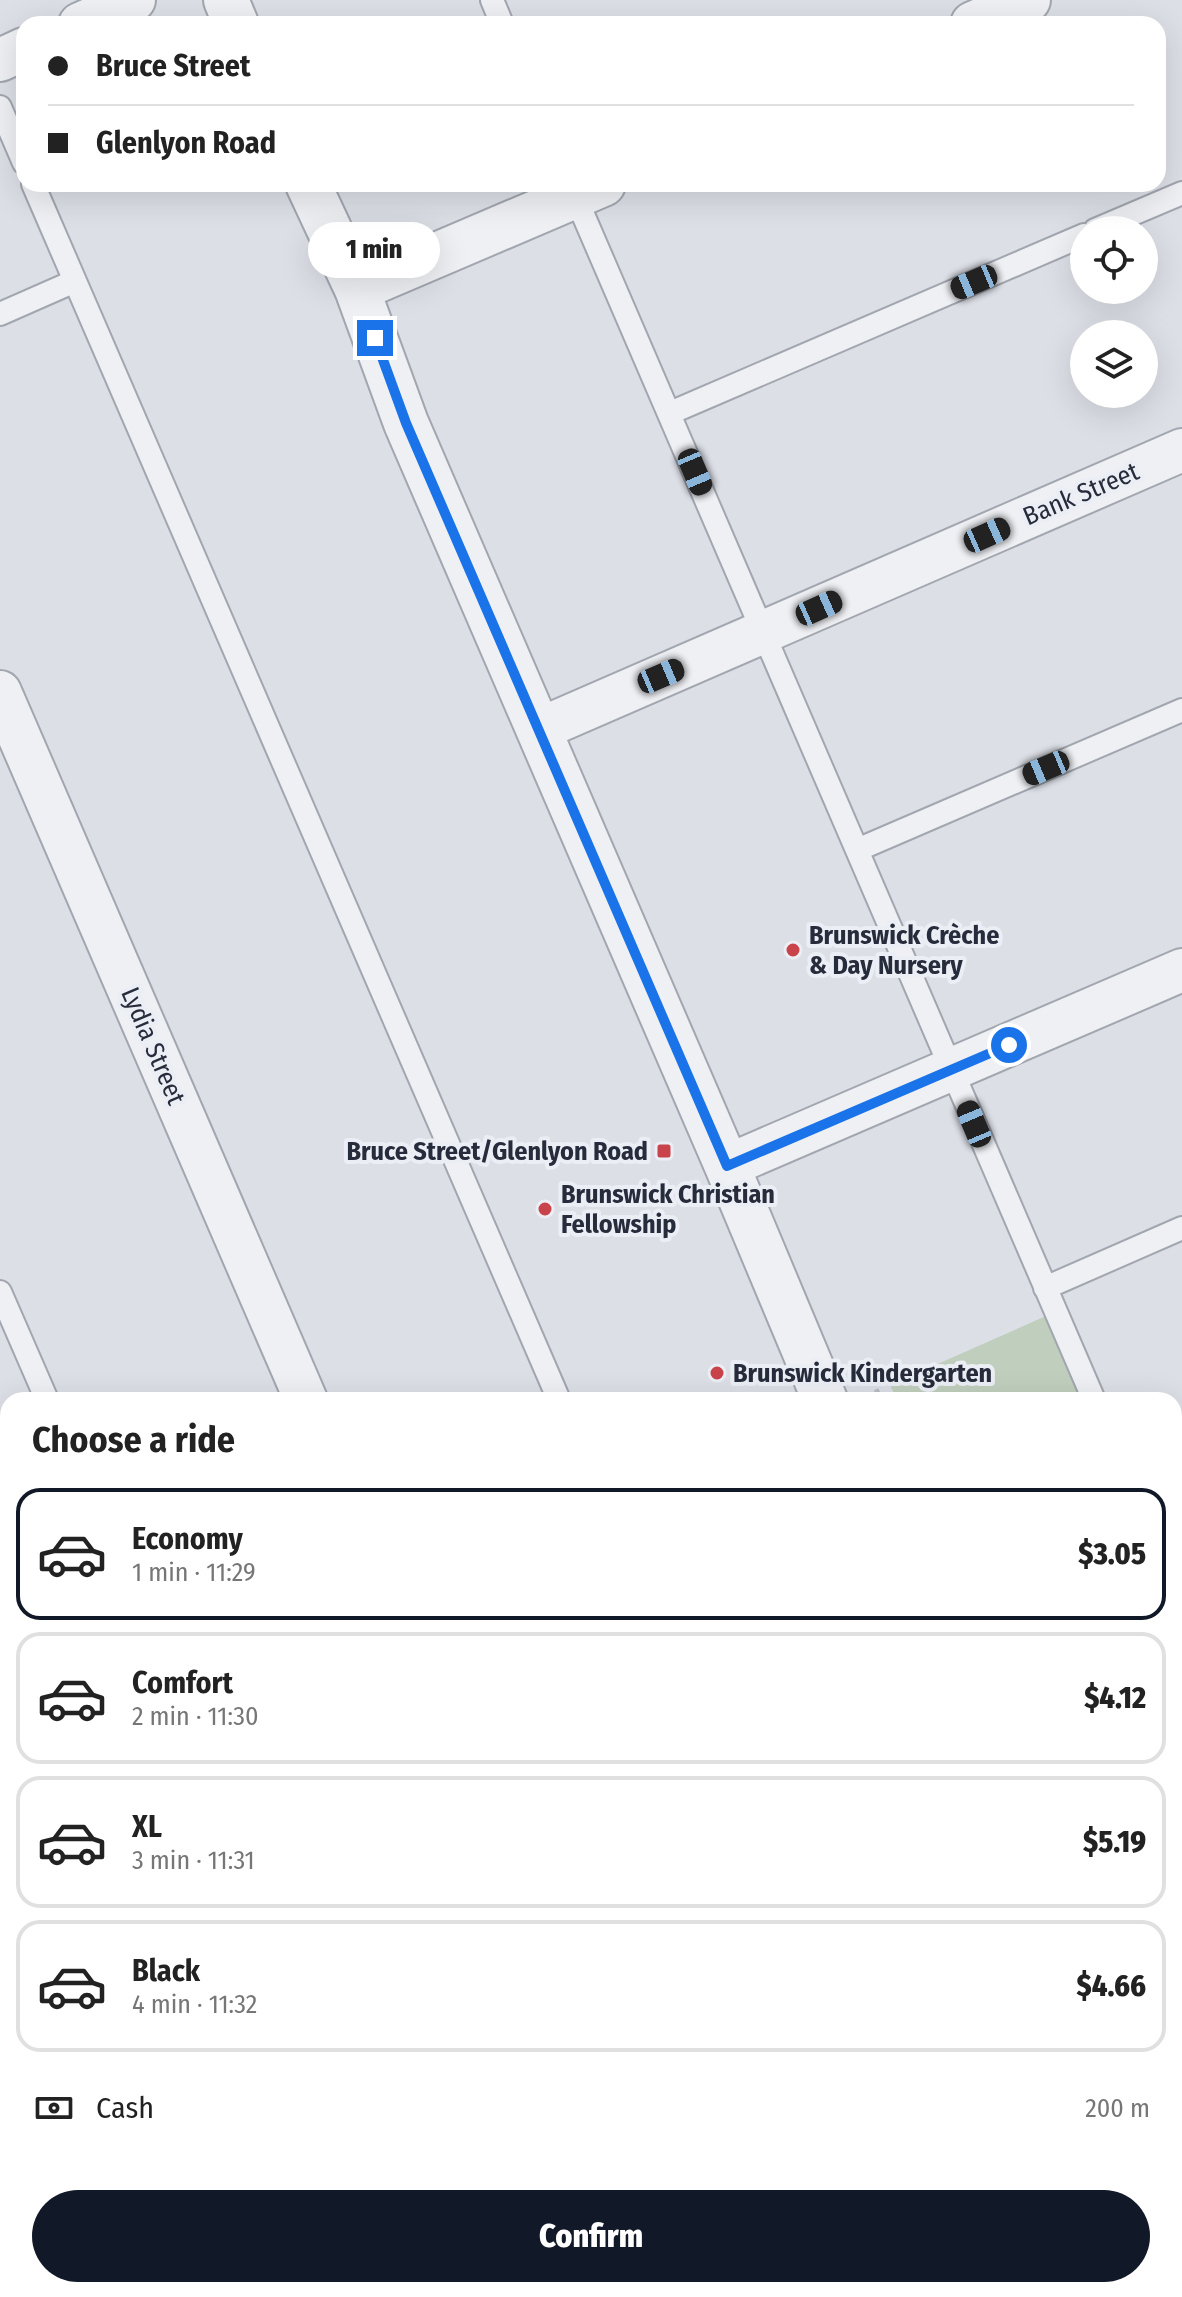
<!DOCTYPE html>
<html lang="en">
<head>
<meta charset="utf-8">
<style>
  :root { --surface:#fff; --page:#f6f6f6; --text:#222; --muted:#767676; --line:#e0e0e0; --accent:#111827 }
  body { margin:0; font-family:"Fira Sans Condensed",sans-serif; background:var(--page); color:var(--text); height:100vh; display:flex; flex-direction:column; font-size:30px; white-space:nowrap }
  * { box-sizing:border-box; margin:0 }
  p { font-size:26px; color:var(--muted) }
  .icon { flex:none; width:44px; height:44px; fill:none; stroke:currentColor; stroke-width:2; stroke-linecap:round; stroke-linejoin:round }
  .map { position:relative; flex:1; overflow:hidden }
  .panel { position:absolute; left:0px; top:1392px; width:1182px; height:906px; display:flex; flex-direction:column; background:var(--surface); border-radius:24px 24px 0 0; box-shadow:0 8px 32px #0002 }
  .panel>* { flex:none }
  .top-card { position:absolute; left:16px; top:16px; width:1150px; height:176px; border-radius:24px; box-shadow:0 8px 32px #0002; display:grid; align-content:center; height:176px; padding:0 32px; background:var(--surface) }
  .tools { position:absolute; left:1070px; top:216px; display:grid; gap:16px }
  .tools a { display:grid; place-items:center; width:88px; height:88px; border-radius:50%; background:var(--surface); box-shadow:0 8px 32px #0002; font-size:40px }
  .end { position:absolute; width:36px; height:36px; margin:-18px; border:10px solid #1a73e8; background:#fff; box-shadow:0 0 0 4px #fff }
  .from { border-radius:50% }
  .bubble { position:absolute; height:56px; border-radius:28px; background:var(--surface); box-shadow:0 8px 32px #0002; font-size:26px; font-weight:800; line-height:56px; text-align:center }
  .car { position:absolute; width:24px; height:48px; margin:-24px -12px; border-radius:10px; box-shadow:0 0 6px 2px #0007; background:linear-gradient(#222 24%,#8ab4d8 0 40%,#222 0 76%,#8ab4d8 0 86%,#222 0) }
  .top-card b { display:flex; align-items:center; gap:28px; height:76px; font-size:30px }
  .top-card b+b { border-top:2px solid var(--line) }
  .top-card i { width:20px; height:20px; background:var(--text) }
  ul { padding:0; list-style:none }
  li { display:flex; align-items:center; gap:24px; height:132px; margin:0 16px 12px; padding:0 16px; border:4px solid var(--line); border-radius:24px }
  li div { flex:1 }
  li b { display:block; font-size:30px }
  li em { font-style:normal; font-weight:800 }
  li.active { border-color:var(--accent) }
  li>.icon { width:72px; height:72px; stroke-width:1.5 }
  h2 { padding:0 32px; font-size:36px; line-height:96px }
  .pay { display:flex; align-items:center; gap:20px; height:88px; padding:0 32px; font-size:30px }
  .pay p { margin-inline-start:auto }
  .cta { display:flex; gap:16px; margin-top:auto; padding:16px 32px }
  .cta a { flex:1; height:92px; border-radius:48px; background:var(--accent); color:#fff; font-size:32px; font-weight:800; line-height:92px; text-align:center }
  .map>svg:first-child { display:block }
  .green { fill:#c0cfbd }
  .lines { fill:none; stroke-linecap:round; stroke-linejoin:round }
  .service-casing { stroke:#a2a6af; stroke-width:26 }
  .minor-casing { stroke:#a2a6af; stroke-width:46 }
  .tertiary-casing { stroke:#a2a6af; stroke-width:48 }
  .path { stroke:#babdc4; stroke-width:5; stroke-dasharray:6 6; stroke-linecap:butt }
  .service { stroke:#eef0f4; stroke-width:22 }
  .minor { stroke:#eef0f4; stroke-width:42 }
  .tertiary { stroke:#eef0f4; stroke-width:44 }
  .route { stroke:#1a73e8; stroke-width:10 }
  .poi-dot { fill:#c9434b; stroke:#ebeef4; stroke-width:3 }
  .labels { text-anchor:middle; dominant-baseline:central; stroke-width:8; stroke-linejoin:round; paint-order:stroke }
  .street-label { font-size:26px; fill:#262c3b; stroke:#ebeef4 }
  .poi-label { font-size:26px; font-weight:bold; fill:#262c3b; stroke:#ebeef4; text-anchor:start }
</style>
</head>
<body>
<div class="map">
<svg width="1182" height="2297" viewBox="0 0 1182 2297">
  <rect width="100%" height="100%" fill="#dcdfe6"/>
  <!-- green -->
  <path class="green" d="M 1046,1316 L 1083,1400 L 897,1400 L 890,1385 Z"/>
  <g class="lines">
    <defs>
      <path id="service" d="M 492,0 L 502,24
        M 0,107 L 24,163
        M 33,184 L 559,1400
        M 572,189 L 1094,1400
        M 1095,230 L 1182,193
        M 0,314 L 75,281
        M 670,413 L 1084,235
        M 857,850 L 1182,710
        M 1045,1288 L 1182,1228
        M 0,1292 L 47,1400
        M 0,2129 L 8,2125
        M 944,2290 L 947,2297
        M 910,2297 L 926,2290"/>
      <path id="minor" d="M 80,24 L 134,0
        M 0,60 L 24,49
        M 0,692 L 306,1400
        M 540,729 L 1182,450
        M 727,1166 L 1182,970
        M 1174,1479 L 1182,1475
        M 0,1884 L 8,1903
        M 1174,2100 L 1182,2097
        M 205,2297 L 221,2290"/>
      <path id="tertiary" d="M 226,0 L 236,24
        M 973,24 L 1028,0
        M 308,184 L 357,289 L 406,423 L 727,1166 L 825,1400
        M 357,289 L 603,184
        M 1174,2207 L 1182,2226"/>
    </defs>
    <!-- service casing -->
    <use href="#service" class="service-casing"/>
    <!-- minor casing -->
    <use href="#minor" class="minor-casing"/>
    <!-- tertiary casing -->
    <use href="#tertiary" class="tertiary-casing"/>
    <!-- path -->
    <path class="path" d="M 860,1382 L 871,1378 L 881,1400"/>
    <!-- service -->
    <use href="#service" class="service"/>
    <!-- minor -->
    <use href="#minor" class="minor"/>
    <!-- tertiary -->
    <use href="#tertiary" class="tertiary"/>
  </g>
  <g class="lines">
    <!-- route -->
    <path class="route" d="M 375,338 L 406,423 L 727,1166 L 1009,1045"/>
  </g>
  <!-- markers -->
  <g class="poi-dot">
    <circle cx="793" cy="950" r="8"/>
    <rect x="656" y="1143" width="16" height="16" rx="4"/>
    <circle cx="545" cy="1209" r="8"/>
    <circle cx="717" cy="1373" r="8"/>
  </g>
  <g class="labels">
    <!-- street labels -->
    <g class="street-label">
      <text transform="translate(1081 494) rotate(-23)">Bank Street</text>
      <text transform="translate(153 1046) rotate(67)">Lydia Street</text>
    </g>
    <!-- poi labels -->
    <g class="poi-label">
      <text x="809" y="935">Brunswick Crèche<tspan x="809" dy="30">&amp; Day Nursery</tspan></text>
      <text x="648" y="1151" text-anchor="end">Bruce Street/Glenlyon Road</text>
      <text x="561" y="1194">Brunswick Christian<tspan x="561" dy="30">Fellowship</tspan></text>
      <text x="733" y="1373">Brunswick Kindergarten</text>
    </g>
  </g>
</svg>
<div class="tools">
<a><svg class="icon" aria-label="locate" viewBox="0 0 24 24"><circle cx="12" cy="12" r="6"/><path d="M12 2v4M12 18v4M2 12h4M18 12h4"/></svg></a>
<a><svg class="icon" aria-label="layers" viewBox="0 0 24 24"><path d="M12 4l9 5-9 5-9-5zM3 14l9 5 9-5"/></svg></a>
</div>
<i class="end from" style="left:1009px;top:1045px"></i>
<i class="end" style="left:375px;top:338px"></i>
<div class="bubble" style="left:308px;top:222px;width:132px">1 min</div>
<i class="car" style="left:974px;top:282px;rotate:247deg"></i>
<i class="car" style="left:695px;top:472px;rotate:157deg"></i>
<i class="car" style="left:987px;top:535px;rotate:66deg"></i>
<i class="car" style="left:819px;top:608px;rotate:66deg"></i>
<i class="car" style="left:661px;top:676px;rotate:67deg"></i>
<i class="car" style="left:1046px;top:768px;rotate:247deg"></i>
<i class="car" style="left:974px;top:1124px;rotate:337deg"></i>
<div class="top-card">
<b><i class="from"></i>Bruce Street</b>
<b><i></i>Glenlyon Road</b>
</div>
<section class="panel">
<h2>Choose a ride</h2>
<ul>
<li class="active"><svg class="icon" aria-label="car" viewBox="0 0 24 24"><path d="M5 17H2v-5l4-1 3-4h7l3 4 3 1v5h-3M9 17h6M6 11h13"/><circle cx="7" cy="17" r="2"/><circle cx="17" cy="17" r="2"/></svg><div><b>Economy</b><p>1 min · 11:29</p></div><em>$3.05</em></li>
<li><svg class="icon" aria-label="car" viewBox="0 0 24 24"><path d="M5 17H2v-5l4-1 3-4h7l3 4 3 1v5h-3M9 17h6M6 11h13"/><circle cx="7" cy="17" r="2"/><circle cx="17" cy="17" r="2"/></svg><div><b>Comfort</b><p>2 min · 11:30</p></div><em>$4.12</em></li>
<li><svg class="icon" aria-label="car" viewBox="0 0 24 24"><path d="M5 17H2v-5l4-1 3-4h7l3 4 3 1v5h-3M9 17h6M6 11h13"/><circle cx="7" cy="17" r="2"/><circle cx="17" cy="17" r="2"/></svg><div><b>XL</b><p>3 min · 11:31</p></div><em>$5.19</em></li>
<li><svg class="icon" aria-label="car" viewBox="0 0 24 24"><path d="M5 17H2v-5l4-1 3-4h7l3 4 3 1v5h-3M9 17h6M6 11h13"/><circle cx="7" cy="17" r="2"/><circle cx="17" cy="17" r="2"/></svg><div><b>Black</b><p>4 min · 11:32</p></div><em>$4.66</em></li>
</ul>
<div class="pay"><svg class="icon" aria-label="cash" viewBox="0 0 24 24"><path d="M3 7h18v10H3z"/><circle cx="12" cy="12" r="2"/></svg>Cash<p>200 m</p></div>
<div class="cta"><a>Confirm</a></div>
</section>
</div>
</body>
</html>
